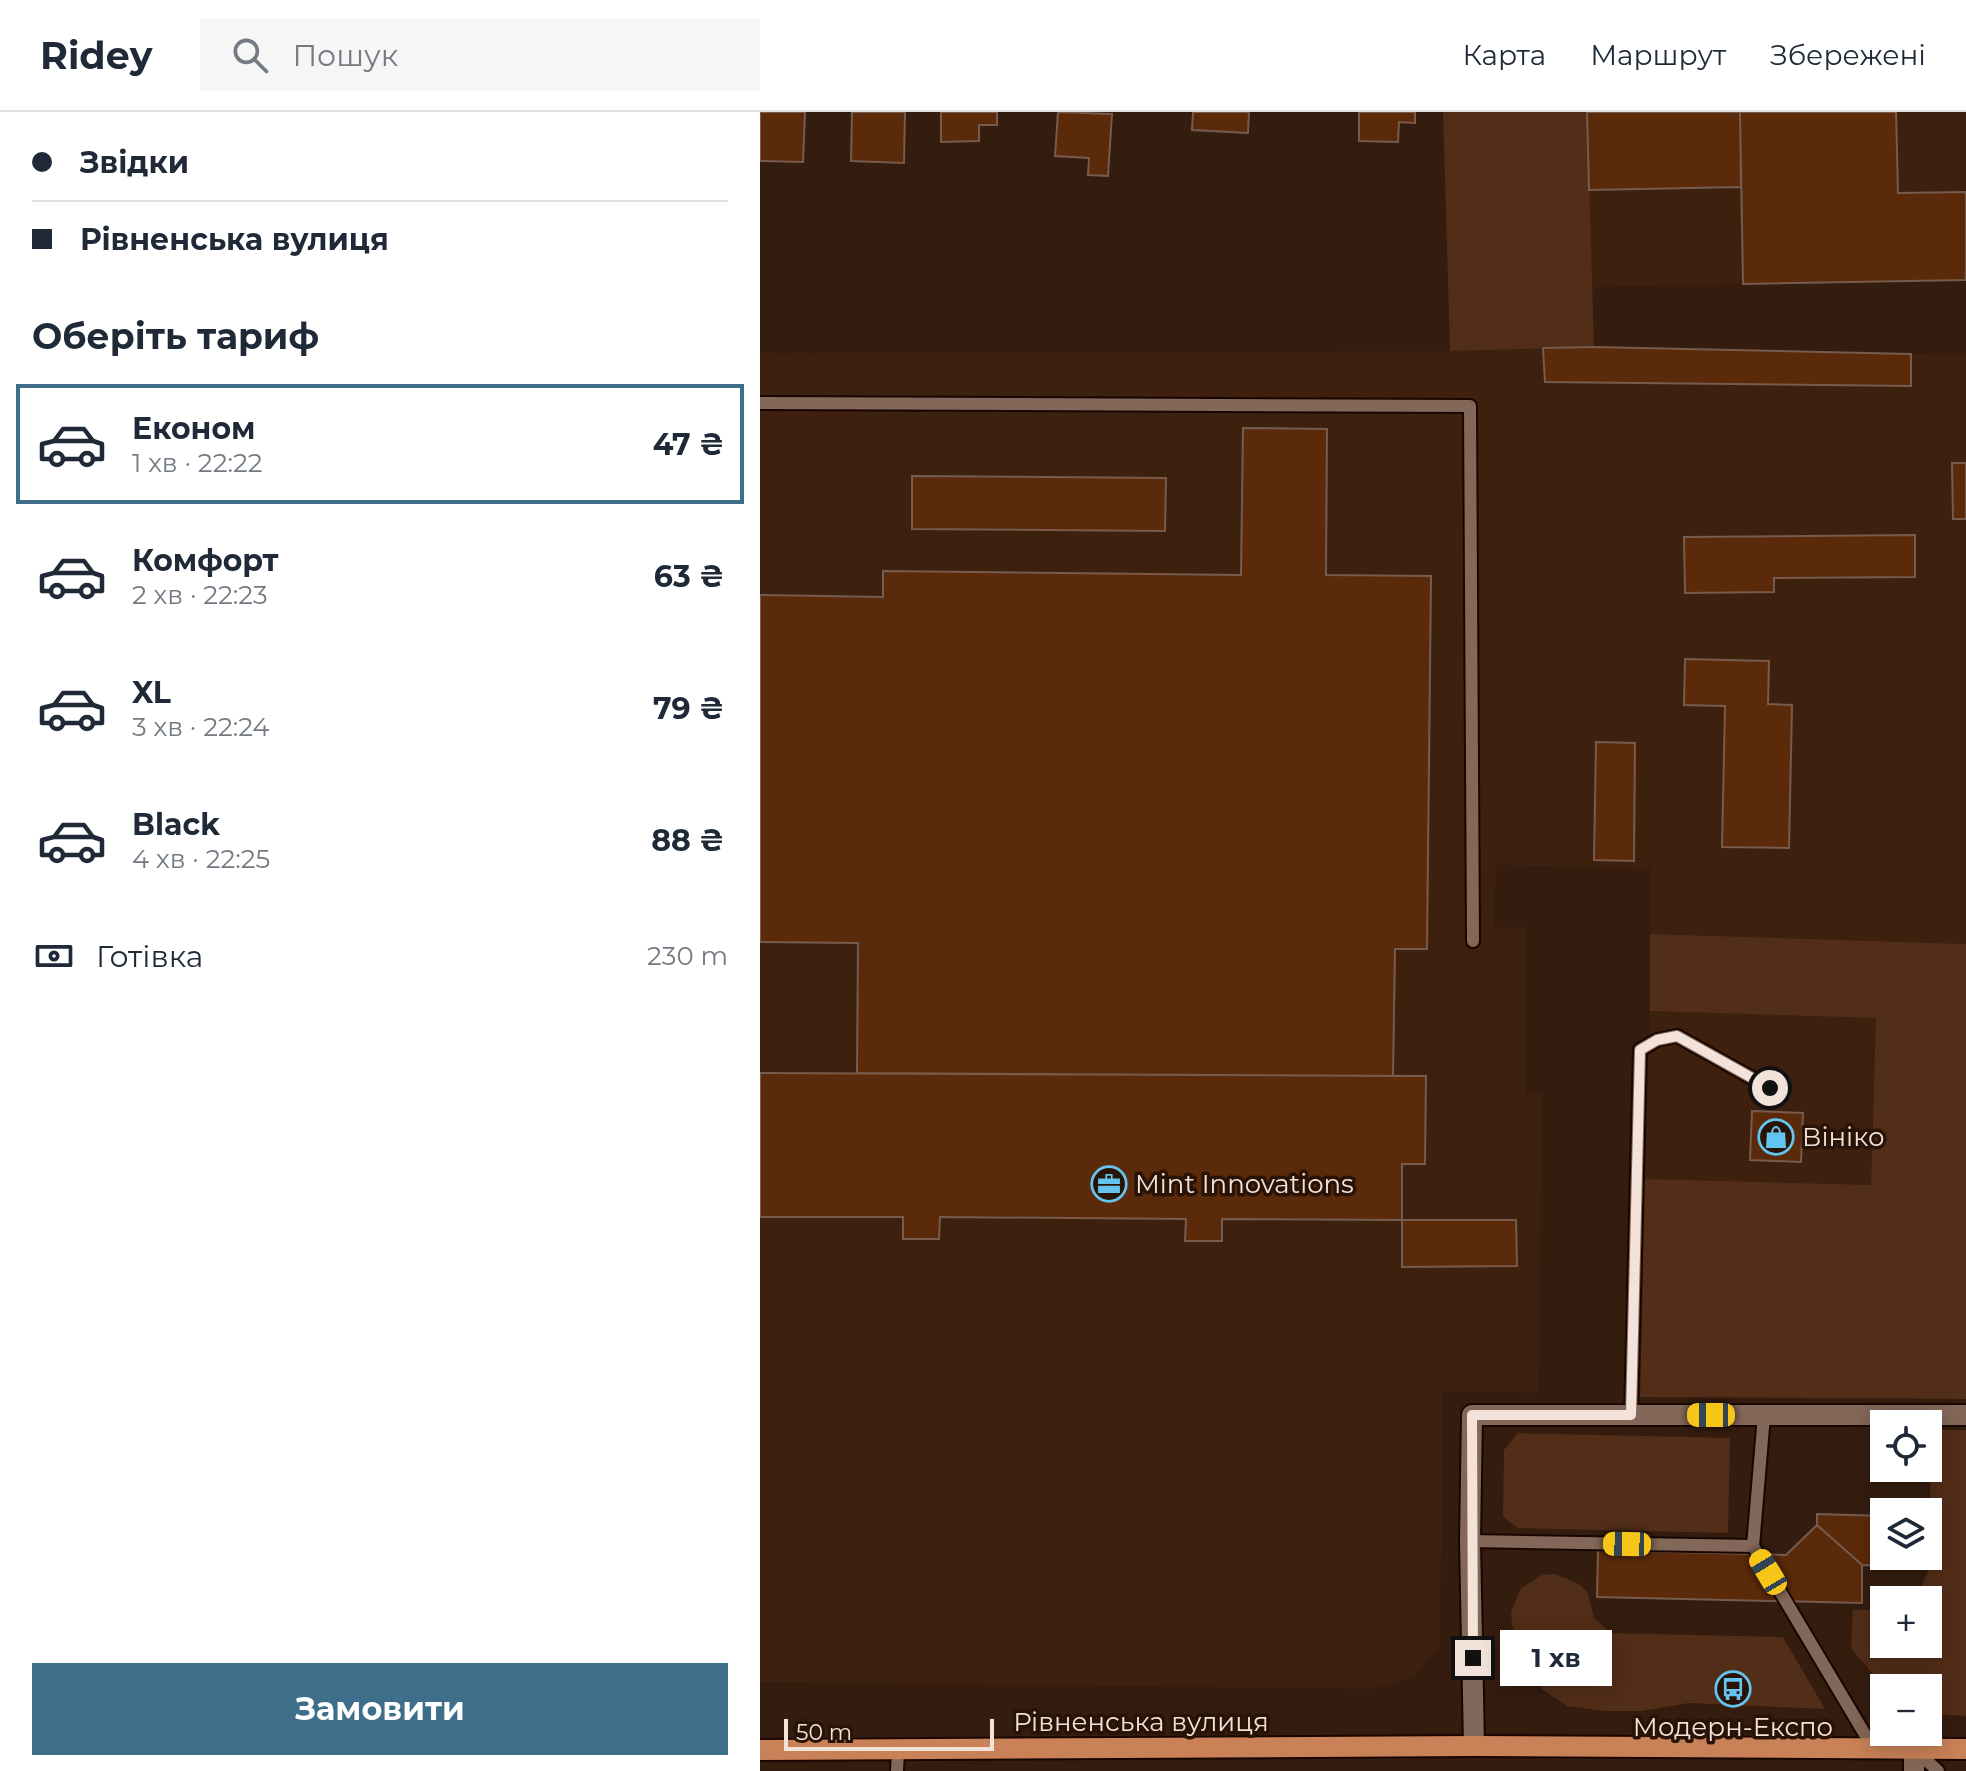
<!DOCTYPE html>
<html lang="uk">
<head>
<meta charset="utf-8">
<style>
  :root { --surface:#fff; --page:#f6f6f7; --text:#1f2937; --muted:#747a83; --line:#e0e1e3; --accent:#3e6f8a }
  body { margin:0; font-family:Montserrat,sans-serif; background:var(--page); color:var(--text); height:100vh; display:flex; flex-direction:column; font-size:30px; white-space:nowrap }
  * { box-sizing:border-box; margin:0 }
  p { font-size:26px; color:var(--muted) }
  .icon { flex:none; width:44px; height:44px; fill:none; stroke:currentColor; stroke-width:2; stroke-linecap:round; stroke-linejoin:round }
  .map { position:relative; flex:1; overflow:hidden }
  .sheet { display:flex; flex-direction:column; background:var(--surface); width:760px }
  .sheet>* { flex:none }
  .hud { display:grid; align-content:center; height:176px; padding:0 32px; background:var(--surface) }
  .controls { position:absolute; left:1110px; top:1298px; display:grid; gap:16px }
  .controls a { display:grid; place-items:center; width:72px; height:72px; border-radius:0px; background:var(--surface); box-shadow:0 4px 20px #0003; font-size:40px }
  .scale { position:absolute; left:24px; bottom:20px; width:210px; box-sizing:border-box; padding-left:8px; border:4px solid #f2e2d9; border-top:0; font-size:22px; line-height:28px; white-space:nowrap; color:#f2e2d9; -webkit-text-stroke:6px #291306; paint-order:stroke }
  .end { position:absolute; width:36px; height:36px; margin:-18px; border:10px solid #f2e2d9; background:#111; box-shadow:0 0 0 4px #111 }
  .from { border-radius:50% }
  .bubble { position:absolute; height:56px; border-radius:0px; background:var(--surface); box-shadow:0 4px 20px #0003; font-size:26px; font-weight:700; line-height:56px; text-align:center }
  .car { position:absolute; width:24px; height:48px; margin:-24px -12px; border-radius:10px; box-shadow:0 0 6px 2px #0007; background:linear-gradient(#f5c518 24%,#345 0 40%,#f5c518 0 76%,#345 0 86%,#f5c518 0) }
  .hud b { display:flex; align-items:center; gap:28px; height:76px; font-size:30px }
  .hud b+b { border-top:2px solid var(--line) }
  .hud i { width:20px; height:20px; background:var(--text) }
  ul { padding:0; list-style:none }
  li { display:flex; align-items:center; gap:24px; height:120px; margin:0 16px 12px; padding:0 16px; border:4px solid transparent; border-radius:0px }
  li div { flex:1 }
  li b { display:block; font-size:30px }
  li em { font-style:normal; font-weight:700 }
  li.on { border-color:var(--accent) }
  li>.icon { width:72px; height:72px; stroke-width:1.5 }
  h2 { padding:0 32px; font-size:36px; line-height:96px }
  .pay { display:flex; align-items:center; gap:20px; height:88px; padding:0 32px; font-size:30px }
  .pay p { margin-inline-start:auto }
  .cta { display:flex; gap:16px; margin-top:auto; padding:16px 32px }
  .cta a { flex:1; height:92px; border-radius:0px; background:var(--accent); color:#fff; font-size:32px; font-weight:700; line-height:92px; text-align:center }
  header { display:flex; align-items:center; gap:48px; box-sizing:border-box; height:112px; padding:0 40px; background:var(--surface); border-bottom:2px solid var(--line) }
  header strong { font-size:38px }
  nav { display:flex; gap:44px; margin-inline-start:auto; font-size:28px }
  .search { width:560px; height:72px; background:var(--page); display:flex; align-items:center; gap:20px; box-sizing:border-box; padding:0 28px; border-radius:0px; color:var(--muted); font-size:30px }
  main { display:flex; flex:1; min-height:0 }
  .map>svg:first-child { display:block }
  .built { fill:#3e200f }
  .green { fill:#522d18 }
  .building { fill:#5b2a0a; stroke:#775b4c; stroke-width:2 }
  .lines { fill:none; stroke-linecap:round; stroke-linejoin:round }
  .service-casing { stroke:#1a0600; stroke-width:16 }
  .tertiary-casing { stroke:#1a0600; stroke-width:24 }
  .primary-casing { stroke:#1a0600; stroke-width:24 }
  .service { stroke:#836758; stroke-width:12 }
  .tertiary { stroke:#836758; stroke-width:20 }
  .primary { stroke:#c98157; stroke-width:20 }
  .route { stroke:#f2e2d9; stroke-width:10 }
  .labels { text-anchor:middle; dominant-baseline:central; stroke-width:7; stroke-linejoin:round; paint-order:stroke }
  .poi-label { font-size:26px; fill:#f2e2d9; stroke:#291306; text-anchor:start }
  .street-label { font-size:26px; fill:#f2e2d9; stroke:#291306 }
</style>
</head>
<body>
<header>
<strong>Ridey</strong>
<div class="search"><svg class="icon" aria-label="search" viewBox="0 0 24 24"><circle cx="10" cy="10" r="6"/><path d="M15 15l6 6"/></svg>Пошук</div>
<nav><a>Карта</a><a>Маршрут</a><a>Збережені</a></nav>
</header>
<main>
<section class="sheet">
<div class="hud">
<b><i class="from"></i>Звідки</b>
<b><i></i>Рівненська вулиця</b>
</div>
<h2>Оберіть тариф</h2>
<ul>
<li class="on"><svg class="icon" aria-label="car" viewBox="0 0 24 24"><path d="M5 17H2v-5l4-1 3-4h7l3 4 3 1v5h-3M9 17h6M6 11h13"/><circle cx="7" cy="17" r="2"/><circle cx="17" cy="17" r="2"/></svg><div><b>Економ</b><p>1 хв · 22:22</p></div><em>47 ₴</em></li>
<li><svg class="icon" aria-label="car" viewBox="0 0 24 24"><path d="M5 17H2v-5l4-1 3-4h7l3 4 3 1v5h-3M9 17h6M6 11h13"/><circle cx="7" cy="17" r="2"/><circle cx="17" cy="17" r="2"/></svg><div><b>Комфорт</b><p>2 хв · 22:23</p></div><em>63 ₴</em></li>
<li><svg class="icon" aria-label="car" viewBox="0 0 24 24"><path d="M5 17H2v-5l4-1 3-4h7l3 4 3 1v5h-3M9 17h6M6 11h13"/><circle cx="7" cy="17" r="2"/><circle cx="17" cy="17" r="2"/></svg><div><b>XL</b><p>3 хв · 22:24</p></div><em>79 ₴</em></li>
<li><svg class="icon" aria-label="car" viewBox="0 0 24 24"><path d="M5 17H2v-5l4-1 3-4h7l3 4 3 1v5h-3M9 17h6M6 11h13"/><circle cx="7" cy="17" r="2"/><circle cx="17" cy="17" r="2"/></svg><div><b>Black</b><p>4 хв · 22:25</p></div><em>88 ₴</em></li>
</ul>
<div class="pay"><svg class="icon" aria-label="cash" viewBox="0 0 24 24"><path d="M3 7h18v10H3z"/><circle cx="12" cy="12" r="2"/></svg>Готівка<p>230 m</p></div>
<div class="cta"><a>Замовити</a></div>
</section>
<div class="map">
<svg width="1206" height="1659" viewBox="0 0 1206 1659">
  <rect width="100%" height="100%" fill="#341c0f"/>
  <!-- built -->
  <path class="built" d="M 827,0 L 1206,0 L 1206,168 L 831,175 Z
    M 834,235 L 1206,243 L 1206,832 L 890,822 L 891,757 L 736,753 L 734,815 L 767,815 L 766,981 L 782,982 L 779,1281 L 683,1280 L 680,1533 L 655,1565 L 613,1577 L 0,1570 L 0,241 L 690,239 Z
    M 890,899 L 1116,905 L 1111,1073 L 885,1067 Z"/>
  <!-- green -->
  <path class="green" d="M 683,0 L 827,0 L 834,235 L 690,239 Z
    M 890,822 L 1206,832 L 1206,1287 L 880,1285 L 885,1067 L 1111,1073 L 1116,906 L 890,899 Z
    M 1172,1318 L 1206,1318 L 1206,1604 L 1168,1602 L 1168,1576 L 1126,1576 L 1091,1537 L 1093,1498 L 1124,1498 L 1124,1532 L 1168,1532 L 1168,1488 L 1154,1488 L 1168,1460 Z
    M 758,1321 L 970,1326 L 968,1421 L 758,1416 L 743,1405 L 744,1338 Z
    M 795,1462 L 819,1472 L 828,1481 L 834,1506 L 851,1521 L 1023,1525 L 1065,1597 L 929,1591 L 882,1599 L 844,1599 L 807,1594 L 782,1577 L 752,1513 L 751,1500 L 761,1476 L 782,1463 Z"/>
  <!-- building -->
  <path class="building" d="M 0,0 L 45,0 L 43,50 L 0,49 Z
    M 92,0 L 145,0 L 144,51 L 91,49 Z
    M 181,0 L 237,0 L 237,13 L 219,13 L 219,29 L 181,30 Z
    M 298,0 L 352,2 L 348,64 L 328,63 L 329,46 L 295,44 Z
    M 433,0 L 489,0 L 488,21 L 432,18 Z
    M 599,0 L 655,0 L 655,11 L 639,10 L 638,30 L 599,29 Z
    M 827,0 L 980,0 L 981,75 L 829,78 Z
    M 980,0 L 1136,0 L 1138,81 L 1206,80 L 1206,168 L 983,172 Z
    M 834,235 L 1151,242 L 1151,274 L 785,270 L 783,236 Z
    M 483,316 L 567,317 L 566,463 L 671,464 L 667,837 L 635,837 L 633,964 L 97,961 L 98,831 L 0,830 L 0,483 L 123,485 L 123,459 L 481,463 Z
    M 1192,351 L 1206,351 L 1206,407 L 1193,407 Z
    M 152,364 L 406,366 L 405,419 L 152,417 Z
    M 1155,423 L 1155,465 L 1014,466 L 1014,480 L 925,481 L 924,425 Z
    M 925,547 L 1009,549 L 1008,592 L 1032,593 L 1029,736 L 962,735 L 965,594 L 924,593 Z
    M 836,630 L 875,631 L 874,749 L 834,748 Z
    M 0,961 L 666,964 L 665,1052 L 642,1052 L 642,1108 L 462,1107 L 462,1129 L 425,1129 L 426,1107 L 180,1105 L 179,1127 L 143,1127 L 143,1105 L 0,1105 Z
    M 992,999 L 1043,1001 L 1041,1050 L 990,1048 Z
    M 642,1108 L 756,1108 L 757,1154 L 642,1155 Z
    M 1057,1402 L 1124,1404 L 1124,1444 L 1150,1444 L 1150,1454 L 1102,1453 L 1057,1413 Z
    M 1057,1413 L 1102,1453 L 1102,1491 L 837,1485 L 838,1438 L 1026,1443 Z"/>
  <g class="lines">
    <defs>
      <path id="service" d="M 0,291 L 710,294 L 713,829
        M 871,1303 L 880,938 L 897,928 L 917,924 L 1010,976
        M 710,1429 L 993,1434 L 1113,1636
        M 993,1434 L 1004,1303
        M 1154,1637 L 1178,1659
        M 137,1659 L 138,1638"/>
      <path id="tertiary" d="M 714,1634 L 710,1429 L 712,1303 L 1206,1303
        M 1154,1659 L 1154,1637"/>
      <path id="primary" d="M 0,1638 L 714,1634 L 1206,1637"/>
    </defs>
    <!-- service casing -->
    <use href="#service" class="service-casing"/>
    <!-- tertiary casing -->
    <use href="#tertiary" class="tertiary-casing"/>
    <!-- primary casing -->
    <use href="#primary" class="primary-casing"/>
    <!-- service -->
    <use href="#service" class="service"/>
    <!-- tertiary -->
    <use href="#tertiary" class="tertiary"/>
    <!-- primary -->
    <use href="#primary" class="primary"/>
  </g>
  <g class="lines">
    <!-- route -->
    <path class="route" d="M 713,1546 L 712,1303 L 871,1303 L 880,938 L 897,928 L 917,924 L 1010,976"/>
  </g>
  <!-- icons -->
  <defs>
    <symbol id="shop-ring" viewBox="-11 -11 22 22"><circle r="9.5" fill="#291306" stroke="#65c4ef" stroke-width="1.5"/><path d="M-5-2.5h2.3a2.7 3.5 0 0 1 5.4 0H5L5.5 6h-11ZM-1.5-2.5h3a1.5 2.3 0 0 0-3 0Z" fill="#65c4ef"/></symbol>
    <symbol id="office-ring" viewBox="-11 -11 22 22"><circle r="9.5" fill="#291306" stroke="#65c4ef" stroke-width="1.5"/><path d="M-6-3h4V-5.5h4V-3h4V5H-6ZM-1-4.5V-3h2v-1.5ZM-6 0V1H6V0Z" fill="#65c4ef"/></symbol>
    <symbol id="bus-ring" viewBox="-11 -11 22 22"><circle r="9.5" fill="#291306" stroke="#65c4ef" stroke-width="1.5"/><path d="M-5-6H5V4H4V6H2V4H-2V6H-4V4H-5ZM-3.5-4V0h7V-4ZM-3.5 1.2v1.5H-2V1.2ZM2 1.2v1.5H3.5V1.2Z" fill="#65c4ef"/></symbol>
  </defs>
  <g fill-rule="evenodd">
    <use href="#shop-ring" x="996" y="1005" width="40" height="40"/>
    <use href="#office-ring" x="329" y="1052" width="40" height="40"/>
    <use href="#bus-ring" x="953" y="1557" width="40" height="40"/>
  </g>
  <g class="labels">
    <!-- poi labels -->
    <g class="poi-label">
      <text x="1042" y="1025">Вініко</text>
      <text x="375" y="1072">Mint Innovations</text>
      <text x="973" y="1615" text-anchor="middle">Модерн-Експо</text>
    </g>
    <!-- street labels -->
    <g class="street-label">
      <text x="381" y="1610">Рівненська вулиця</text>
    </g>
  </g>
</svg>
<div class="controls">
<a><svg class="icon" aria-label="locate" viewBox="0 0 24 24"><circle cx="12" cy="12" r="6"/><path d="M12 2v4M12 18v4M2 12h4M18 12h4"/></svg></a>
<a><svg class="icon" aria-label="layers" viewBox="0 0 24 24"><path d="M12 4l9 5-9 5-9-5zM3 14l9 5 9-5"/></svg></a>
<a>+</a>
<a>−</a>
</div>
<div class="scale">50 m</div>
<i class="end from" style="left:1010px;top:976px"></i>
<i class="end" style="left:713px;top:1546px"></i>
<div class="bubble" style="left:740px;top:1518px;width:112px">1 хв</div>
<i class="car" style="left:951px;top:1303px;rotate:270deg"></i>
<i class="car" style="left:867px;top:1432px;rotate:271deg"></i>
<i class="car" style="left:1008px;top:1460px;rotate:329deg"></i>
</div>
</main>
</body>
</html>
